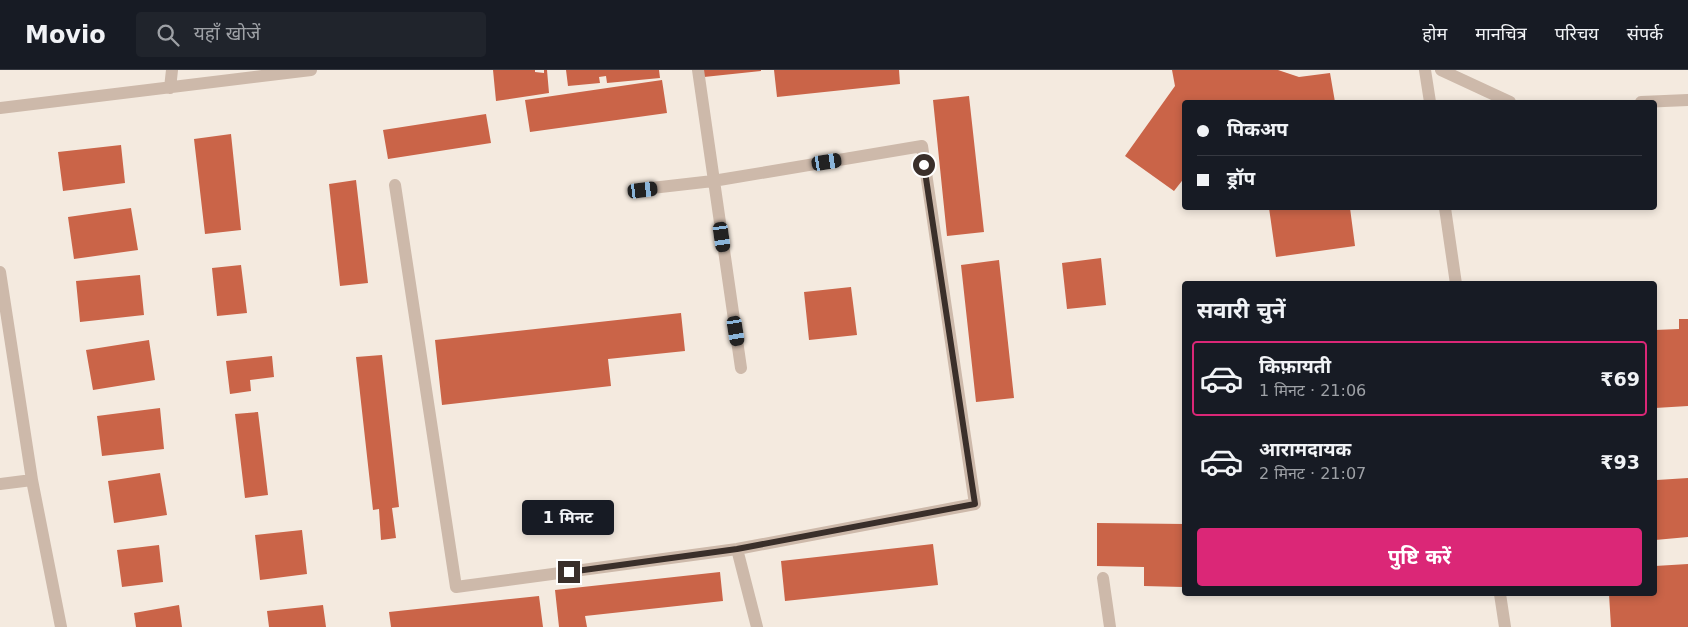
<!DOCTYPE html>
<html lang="hi">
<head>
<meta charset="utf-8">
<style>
  :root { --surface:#171b24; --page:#20242c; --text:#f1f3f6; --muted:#9ea1a6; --line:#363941; --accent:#db2777 }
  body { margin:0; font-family:"DejaVu Sans","Noto Sans Devanagari",sans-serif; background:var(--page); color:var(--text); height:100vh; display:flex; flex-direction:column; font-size:19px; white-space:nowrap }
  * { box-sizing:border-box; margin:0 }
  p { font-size:16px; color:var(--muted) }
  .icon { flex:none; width:28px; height:28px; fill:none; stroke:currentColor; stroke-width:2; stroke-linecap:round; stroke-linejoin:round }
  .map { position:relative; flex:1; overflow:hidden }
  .drawer { position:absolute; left:1182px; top:211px; width:475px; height:315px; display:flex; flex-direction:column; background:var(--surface); border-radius:5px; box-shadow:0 2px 8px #0003 }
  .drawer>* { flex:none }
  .banner { position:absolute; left:1182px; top:30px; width:475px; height:110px; border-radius:5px; box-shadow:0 2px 8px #0003; display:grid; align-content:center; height:110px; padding:0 15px; background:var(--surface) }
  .end { position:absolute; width:22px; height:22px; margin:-11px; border:6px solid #3a2f2a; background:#fff; box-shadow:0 0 0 2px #fff }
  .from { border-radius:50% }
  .bubble { position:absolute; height:35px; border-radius:5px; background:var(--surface); box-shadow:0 2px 8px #0003; font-size:16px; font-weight:700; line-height:35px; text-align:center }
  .car { position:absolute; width:15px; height:30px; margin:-15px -8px; border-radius:6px; box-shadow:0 0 4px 1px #0007; background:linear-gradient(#222 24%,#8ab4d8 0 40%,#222 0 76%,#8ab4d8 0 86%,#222 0) }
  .banner b { display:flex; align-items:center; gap:18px; height:48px; font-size:19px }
  .banner b+b { border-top:1px solid var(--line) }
  .banner i { width:12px; height:12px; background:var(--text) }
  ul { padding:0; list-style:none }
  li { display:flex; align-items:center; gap:15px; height:75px; margin:0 10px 8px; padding:0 5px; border:2px solid transparent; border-radius:5px }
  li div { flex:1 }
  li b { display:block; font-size:19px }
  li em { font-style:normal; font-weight:700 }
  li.current { border-color:var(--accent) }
  li>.icon { width:45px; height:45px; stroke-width:1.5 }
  h2 { padding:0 15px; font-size:22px; line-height:60px }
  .button { display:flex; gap:10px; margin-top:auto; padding:10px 15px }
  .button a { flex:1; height:58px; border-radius:5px; background:var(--accent); color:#fff; font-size:20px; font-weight:700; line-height:58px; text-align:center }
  header { display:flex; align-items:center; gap:30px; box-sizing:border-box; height:70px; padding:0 25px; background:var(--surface); border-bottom:1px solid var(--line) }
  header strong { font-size:24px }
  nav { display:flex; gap:28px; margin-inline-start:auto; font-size:18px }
  .search { width:350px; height:45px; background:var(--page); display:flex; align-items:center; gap:12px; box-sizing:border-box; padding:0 18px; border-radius:5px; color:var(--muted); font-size:19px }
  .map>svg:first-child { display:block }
  .building { fill:#ca6448 }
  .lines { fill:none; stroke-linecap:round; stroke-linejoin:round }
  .minor { stroke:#cdb9aa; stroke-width:12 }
  .route { stroke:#3a2f2a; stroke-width:6 }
</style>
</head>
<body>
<header>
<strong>Movio</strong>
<div class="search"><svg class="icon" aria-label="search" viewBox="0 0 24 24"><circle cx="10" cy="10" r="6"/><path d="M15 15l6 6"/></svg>यहाँ खोजें</div>
<nav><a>होम</a><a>मानचित्र</a><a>परिचय</a><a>संपर्क</a></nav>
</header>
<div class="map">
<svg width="1688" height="557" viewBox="0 0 1688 557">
  <rect width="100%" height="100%" fill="#f4eadf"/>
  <!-- building -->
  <path class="building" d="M 493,0 L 535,0 L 535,2 L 544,3 L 544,0 L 547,0 L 549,23 L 496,31 Z
    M 566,0 L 659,0 L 660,8 L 607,13 L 606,6 L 599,7 L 600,13 L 568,16 Z
    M 703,0 L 761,0 L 761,1 L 704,7 Z
    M 774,0 L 899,0 L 900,14 L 777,27 Z
    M 1172,0 L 1278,0 L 1299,7 L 1330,3 L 1335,32 L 1185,32 L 1185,107 L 1174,121 L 1125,86 L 1175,16 Z
    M 662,10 L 667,43 L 530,62 L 525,30 Z
    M 969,26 L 984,162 L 947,166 L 933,30 Z
    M 486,44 L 491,73 L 388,89 L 383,60 Z
    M 231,64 L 241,160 L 205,164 L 194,69 Z
    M 121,75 L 125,113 L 63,121 L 58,82 Z
    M 356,110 L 368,213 L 340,216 L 329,114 Z
    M 131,138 L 138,180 L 74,189 L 68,147 Z
    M 1269,138 L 1350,138 L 1355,176 L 1276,187 Z
    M 1101,188 L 1106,235 L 1067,239 L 1062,193 Z
    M 999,190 L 1014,328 L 976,332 L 961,195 Z
    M 241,195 L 247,243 L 217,246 L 212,198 Z
    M 140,205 L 144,245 L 80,252 L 76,211 Z
    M 851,217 L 857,265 L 809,270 L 804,222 Z
    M 681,243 L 685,281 L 608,289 L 611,316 L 442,335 L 435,270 Z
    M 1679,249 L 1688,249 L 1688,336 L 1655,338 L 1655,260 L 1679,259 Z
    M 149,270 L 155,310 L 93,320 L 86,280 Z
    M 382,285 L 399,437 L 392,438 L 396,468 L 381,470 L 379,439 L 373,440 L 356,287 Z
    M 272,286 L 274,307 L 250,310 L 251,321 L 230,324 L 226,291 Z
    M 160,338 L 164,379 L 102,386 L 97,346 Z
    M 258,342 L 268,425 L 245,428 L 235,344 Z
    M 1655,400 L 1657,410 L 1688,408 L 1688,467 L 1655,470 Z
    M 160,403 L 167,445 L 114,453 L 108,411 Z
    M 1097,453 L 1185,454 L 1183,517 L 1144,516 L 1144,497 L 1097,496 Z
    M 302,460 L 307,504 L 260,510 L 255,465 Z
    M 933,474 L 938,515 L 785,531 L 781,491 Z
    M 159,475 L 163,512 L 122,517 L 117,480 Z
    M 1688,494 L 1688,557 L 1611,557 L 1609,524 L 1655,524 L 1655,496 Z
    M 720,502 L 723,531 L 585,546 L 587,557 L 559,557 L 555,520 Z
    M 539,526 L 543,557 L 391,557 L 389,542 Z
    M 179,535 L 182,557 L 136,557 L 134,543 Z
    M 323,535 L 326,557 L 269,557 L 267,541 Z"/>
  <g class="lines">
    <!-- minor -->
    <path class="minor" d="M 698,0 L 741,298
      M 1425,0 L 1430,32
      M 1441,0 L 1510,32
      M 170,18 L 172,0
      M 1641,32 L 1688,30
      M 0,38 L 311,0
      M 395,115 L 456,517 L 737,479 L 975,434 L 922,76 L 713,111 L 643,119
      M 1445,138 L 1456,214
      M 0,202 L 32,410 L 61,557
      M 0,414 L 32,410
      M 737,479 L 757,557
      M 1103,508 L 1110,557
      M 1500,524 L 1505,557"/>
  </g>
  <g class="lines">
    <!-- route -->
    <path class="route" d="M 569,502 L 737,479 L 975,434 L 924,95"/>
  </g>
</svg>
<i class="end from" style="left:924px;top:95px"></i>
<i class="end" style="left:569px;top:502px"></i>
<div class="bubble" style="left:522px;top:430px;width:92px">1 मिनट</div>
<i class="car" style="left:827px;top:92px;rotate:81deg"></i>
<i class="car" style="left:643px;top:120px;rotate:83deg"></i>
<i class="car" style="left:722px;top:167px;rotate:172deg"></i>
<i class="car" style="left:736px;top:261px;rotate:171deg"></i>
<div class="banner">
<b><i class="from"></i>पिकअप</b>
<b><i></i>ड्रॉप</b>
</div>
<section class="drawer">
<h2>सवारी चुनें</h2>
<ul>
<li class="current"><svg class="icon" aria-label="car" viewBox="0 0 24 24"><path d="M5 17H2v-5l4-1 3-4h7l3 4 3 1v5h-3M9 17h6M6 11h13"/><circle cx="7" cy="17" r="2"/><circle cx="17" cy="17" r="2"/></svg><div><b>किफ़ायती</b><p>1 मिनट · 21:06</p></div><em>₹69</em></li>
<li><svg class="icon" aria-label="car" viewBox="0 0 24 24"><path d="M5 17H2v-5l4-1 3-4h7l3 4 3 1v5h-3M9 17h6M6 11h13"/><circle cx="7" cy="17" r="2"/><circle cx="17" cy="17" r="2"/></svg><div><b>आरामदायक</b><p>2 मिनट · 21:07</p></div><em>₹93</em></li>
</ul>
<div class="button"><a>पुष्टि करें</a></div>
</section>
</div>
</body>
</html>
